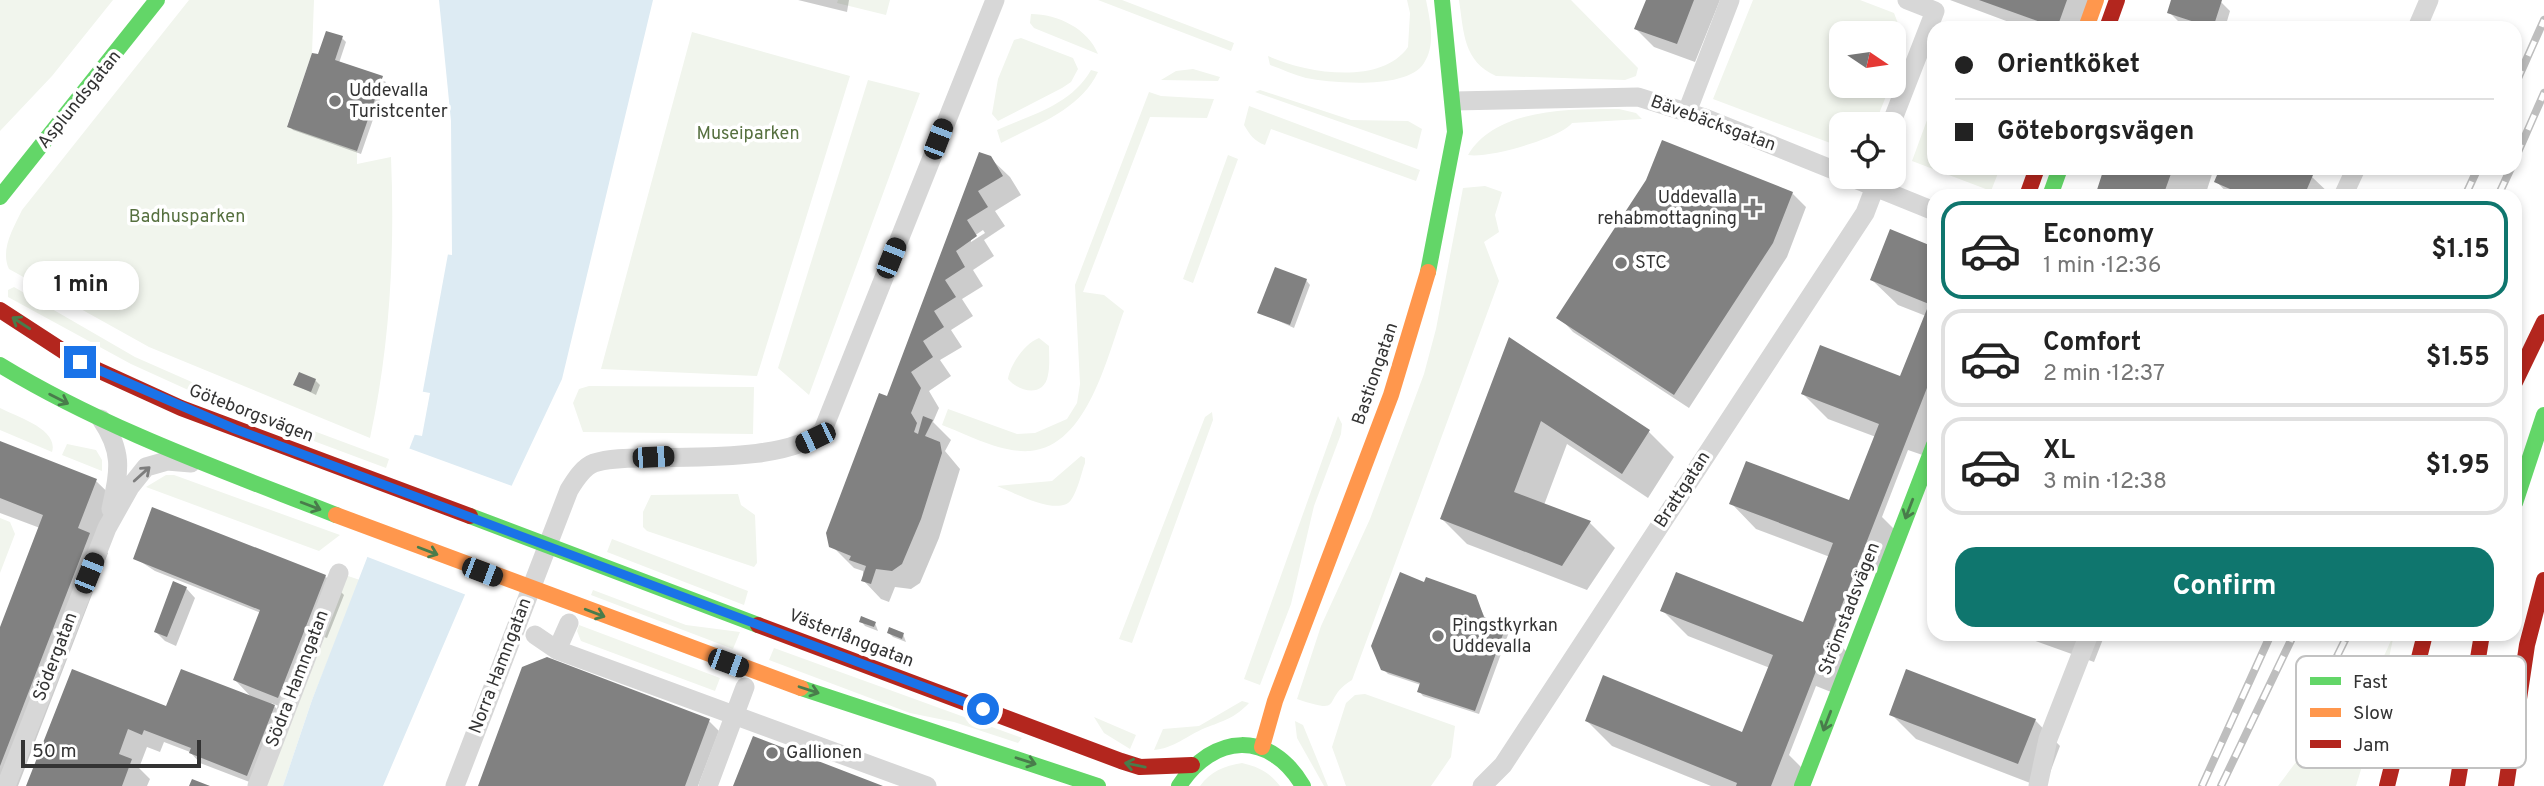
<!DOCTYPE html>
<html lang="en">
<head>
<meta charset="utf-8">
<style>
  :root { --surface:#fff; --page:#f6f6f6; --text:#222; --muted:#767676; --line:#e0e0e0; --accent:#0f766e }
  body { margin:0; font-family:Overpass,sans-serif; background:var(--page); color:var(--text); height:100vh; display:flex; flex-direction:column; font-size:26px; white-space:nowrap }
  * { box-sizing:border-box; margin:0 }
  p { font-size:23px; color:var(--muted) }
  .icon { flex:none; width:38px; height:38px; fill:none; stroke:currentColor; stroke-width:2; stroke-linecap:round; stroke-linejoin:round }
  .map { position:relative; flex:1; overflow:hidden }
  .sheet { position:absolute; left:1927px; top:189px; width:595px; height:452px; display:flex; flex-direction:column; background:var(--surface); border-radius:21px; box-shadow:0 4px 10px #0003 }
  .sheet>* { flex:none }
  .banner { position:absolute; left:1927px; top:21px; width:595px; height:154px; border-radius:21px; box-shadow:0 4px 10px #0003; display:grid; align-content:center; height:154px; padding:0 28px; background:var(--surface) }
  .needle { width:46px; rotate:103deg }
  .controls { position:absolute; left:1829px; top:21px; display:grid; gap:14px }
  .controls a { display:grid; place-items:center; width:77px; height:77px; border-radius:14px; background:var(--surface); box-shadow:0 4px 10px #0003; font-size:35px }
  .scale { position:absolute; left:21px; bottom:18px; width:180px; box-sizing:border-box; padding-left:7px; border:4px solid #333; border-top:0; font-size:19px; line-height:24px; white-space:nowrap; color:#333; -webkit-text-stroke:5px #fff; paint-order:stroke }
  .end { position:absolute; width:32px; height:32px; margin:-16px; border:9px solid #1a73e8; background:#fff; box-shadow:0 0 0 4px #fff }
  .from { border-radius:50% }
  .bubble { position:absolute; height:49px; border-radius:21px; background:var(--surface); box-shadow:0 4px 10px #0003; font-size:23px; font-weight:700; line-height:49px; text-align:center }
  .car { position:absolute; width:21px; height:42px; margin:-21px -10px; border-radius:9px; box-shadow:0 0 5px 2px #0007; background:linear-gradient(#222 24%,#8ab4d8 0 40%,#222 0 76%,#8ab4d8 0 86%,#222 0) }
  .banner b { display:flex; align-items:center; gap:24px; height:66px; font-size:26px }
  .banner b+b { border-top:2px solid var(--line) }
  .banner i { width:18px; height:18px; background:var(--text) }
  ul { padding:12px 0 0; list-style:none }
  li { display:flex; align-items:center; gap:21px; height:98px; margin:0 14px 10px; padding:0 14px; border:4px solid var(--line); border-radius:21px }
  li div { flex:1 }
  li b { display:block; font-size:26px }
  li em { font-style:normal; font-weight:700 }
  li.selected { border-color:var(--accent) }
  li>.icon { width:63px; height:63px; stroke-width:1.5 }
  .button { display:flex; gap:14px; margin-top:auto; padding:14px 28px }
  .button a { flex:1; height:80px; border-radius:21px; background:var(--accent); color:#fff; font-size:28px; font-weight:700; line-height:80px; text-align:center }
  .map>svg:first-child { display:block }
  .green { fill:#f1f5ed }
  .water { fill:#ddebf3 }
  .pier { fill:#fff }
  .shadow { fill:#0003; fill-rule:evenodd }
  .building { fill:#818181 }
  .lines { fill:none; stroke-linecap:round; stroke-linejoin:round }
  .street { stroke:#d7d7d7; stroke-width:19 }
  .fast { stroke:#63d668; stroke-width:16 }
  .slow { stroke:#ff974d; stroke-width:16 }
  .jam { stroke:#b3261e; stroke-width:16 }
  .rail-casing { stroke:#bebebe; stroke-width:8 }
  .rail { stroke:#fff; stroke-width:5; stroke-dasharray:16; stroke-linecap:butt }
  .oneway { stroke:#497c4b }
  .oneway2 { stroke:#7d7d7d }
  .route { stroke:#1a73e8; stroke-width:9 }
  .poi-dot { fill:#7a7a7a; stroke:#fff; stroke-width:2.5 }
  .labels { text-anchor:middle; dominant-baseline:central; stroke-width:7; stroke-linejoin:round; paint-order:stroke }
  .poi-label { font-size:18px; fill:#333; stroke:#fff; text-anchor:start }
  .street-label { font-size:18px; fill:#333; stroke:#fff }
  .park-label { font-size:18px; fill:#56703f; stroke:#fff }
  .key { fill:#fff; stroke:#c2c2c2; stroke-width:2 }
  .key-label { font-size:19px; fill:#333 }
</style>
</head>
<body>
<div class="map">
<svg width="2544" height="786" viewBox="0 0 2544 786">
  <rect width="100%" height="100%" fill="#fff"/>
  <!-- green -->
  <path class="green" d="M 0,0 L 113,0 L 52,76 L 0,131 Z
    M 189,0 L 314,0 L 312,53 L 287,126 L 357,151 L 357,164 L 391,157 C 395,251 390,346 370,438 L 149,347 L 9,269 C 0,250 13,229 22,210 Z
    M 838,0 L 890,0 L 886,15 L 837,3 Z
    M 1098,0 L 1122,0 L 1234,43 L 1231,51 Z
    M 1407,0 L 1426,0 C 1430,20 1436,45 1424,63 C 1408,90 1332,83 1306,78 C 1294,75 1282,69 1270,65 L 1268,56 C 1306,73 1381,86 1408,47 L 1410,13 Z
    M 1459,0 L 1571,0 L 1638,68 L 1636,76 L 1625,80 L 1496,76 C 1463,61 1464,33 1459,0 Z
    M 1753,0 L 1860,0 L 1894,13 L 1906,44 L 1894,77 L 1894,33 L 1841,33 L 1841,86 L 1890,86 L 1875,124 L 1841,124 L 1841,147 L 1713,99 Z
    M 1031,14 C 1058,14 1088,29 1098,54 L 1034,28 L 1030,23 Z
    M 692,32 L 850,76 L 757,376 L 601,369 Z
    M 1021,38 L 1073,58 L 1078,69 L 1071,82 L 1062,88 L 998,121 L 992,114 L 998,79 L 1014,40 Z
    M 1193,69 L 1220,77 L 1218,81 L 1161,80 L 1176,71 Z
    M 1091,70 L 1098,72 C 1080,110 1037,124 1001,143 L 997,130 C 1033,114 1071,105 1091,70 Z
    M 868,80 L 920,93 L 809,395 L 778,368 Z
    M 1260,90 L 1351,120 L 1408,121 L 1422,129 L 1417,149 L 1255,92 Z
    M 1149,92 L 1161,96 L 1214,99 L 1207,118 L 1150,117 L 1083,292 L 1104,295 L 1124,311 C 1107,356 1088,446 1030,451 C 1001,453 968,435 942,425 L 948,409 L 1017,434 L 1035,433 L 1067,419 L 1077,403 L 1080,384 L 1075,285 Z
    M 1934,101 L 1934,168 L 2000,168 L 1991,191 L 1912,161 Z
    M 1249,106 L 1420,170 L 1416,181 L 1271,129 L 1265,145 C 1254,141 1250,135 1244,125 Z
    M 1619,109 L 1636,113 L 1642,119 L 1572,123 C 1561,138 1487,159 1468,155 C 1496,108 1569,109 1619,109 Z
    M 1228,155 L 1238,159 L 1193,283 L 1183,279 Z
    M 1485,186 L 1502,192 L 1495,215 L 1499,232 L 1484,242 L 1499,281 L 1352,680 C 1320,699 1347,716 1297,699 L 1321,626 L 1370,519 L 1424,374 L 1436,329 L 1463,188 Z
    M 14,287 L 135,357 L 244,405 L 389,459 L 386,468 L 241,414 L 131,364 L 8,297 L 8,290 Z
    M 1039,338 L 1049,346 C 1049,355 1050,366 1048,375 C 1044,398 1019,392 1008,379 C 1010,365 1025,343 1039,338 Z
    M 589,386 L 754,387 L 753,434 L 583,432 L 573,403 L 579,389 Z
    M 0,408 C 17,417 59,429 52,452 L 0,430 Z
    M 1212,412 L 1213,420 L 1132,643 L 1119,639 L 1205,417 Z
    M 1338,416 L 1342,424 L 1341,434 L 1314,506 L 1291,604 L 1260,685 L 1244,679 Z
    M 67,444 L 96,450 L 102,460 L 102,471 L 62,455 Z
    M 1081,456 L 1085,458 L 1085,463 C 1081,474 1078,490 1071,500 C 1059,517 1013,492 997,486 L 1052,481 Z
    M 166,475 L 174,475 L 340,535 L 319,551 L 146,487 Z
    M 738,494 L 741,505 L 755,515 L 757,563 L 754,567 L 647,531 L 643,527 L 643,512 L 651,495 Z
    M 0,518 L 10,522 L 15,534 L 0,573 Z
    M 612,539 L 748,591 L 744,605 L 607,552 Z
    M 339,573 L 360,580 L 312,700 L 283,786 L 257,786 Z
    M 593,590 L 686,625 L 740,632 L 733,649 L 591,595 Z
    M 579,625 L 720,678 L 715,691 L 581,641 L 577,631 Z
    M 2394,634 L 2376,720 L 2356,786 L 2278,786 L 2314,738 L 2341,750 Z
    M 774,648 L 1022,738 L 1018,743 L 954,722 L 910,713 L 769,660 Z
    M 1365,694 L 1455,726 L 1451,757 L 1431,786 L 1346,786 L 1332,747 L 1346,703 L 1355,695 Z
    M 1242,701 L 1249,703 C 1235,718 1223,721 1205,728 C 1186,736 1175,748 1154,750 L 1163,729 L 1199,726 Z
    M 1094,717 L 1136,735 L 1130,749 L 1104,733 Z
    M 1295,721 L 1303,725 L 1328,786 L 1324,786 L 1297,738 Z
    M 1242,763 C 1259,767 1269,772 1280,786 L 1200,786 C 1211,771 1224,766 1242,763 Z"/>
  <!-- water -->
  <path class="water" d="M 434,0 L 653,0 L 562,379 L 512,485 L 383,786 L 283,786 L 312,700 L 415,434 L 448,254 L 447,123 Z"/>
  <!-- pier -->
  <path class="pier" d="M 431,0 L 439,0 L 451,121 L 452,255 L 444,254 L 443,123 Z
    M 419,391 L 430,393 L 422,436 L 411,434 Z
    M 408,448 L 515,487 L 469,596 L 365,556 Z"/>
  <!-- shadow -->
  <path class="shadow" d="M 798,0 L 849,0 L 847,12 Z
    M 1648,0 L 1720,0 L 1695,62 L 1654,47 L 1636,29 Z
    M 1950,0 L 2093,0 L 2082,28 L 2025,28 Z
    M 2173,0 L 2221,2 L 2230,11 L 2225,28 L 2197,28 L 2179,22 L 2169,12 Z
    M 342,38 L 346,42 L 339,63 L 386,82 L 361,154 L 293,130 L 289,126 L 319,57 Z
    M 990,158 L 1010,177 L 1021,195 L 995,211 L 1005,226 L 984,240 L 994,256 L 973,270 L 983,286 L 962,299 L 973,316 L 951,330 L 962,347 L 940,360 L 951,376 L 929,391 L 939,408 L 933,422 L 951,440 L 945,451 L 960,469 L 939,538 L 920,583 L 911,589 L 895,587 L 889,602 L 881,599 L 863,580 L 863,571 L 854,568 L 834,548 L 888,398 ZM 983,230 L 985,233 L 971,242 L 971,238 Z
    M 2106,168 L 2214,168 L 2205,196 L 2096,196 Z
    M 2222,168 L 2306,168 L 2304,173 L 2312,177 L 2331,195 L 2230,196 L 2216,181 Z
    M 1792,193 L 1806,207 L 1787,257 L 1689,408 L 1573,332 L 1559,317 Z
    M 1934,249 L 1934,384 L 1931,392 L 1934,395 L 1934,459 L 1908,450 L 1882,517 L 1903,538 L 1887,578 L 1862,569 L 1834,639 L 1855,660 L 1841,696 L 1816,686 L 1789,755 L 1810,776 L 1806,786 L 1711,786 L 1612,746 L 1587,721 L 1743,734 L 1770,668 L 1688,636 L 1662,610 L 1804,624 L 1830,557 L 1756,529 L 1731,503 L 1857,505 L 1876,437 L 1828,419 L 1803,394 L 1901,378 L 1926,316 L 1898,305 L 1872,280 Z
    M 1306,280 L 1310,285 L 1294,328 L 1259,312 Z
    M 1510,340 L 1649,432 L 1674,457 L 1648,498 L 1567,444 L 1544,505 L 1590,523 L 1615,548 L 1587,590 L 1467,544 L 1442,519 Z
    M 315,380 L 320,385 L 316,395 L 296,385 Z
    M 0,443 L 96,481 L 122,506 L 104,550 L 108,553 L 18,786 L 0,786 L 0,631 L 40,528 L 0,513 Z
    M 135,558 L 325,576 L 344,595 L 327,638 L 310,632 L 292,711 L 271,703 L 289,721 L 257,785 L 200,763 L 190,752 L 164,742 L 160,752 L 147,747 L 139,768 L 150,779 L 147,786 L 28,786 L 157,704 L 167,708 L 253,699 L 235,680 L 261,613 L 155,571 Z
    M 1426,584 L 1475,597 L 1486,620 L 1509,632 L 1479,714 L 1423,696 L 1419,691 L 1421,685 L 1388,674 L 1383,669 Z
    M 186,588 L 195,598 L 176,646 L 165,641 L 156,632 Z
    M 861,621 L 875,623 L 878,631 L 865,626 Z
    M 889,633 L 903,634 L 906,642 L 893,637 Z
    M 2016,634 L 2105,634 L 2094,662 Z
    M 1891,714 L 2035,720 L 2060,746 L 2045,786 L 2038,786 L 1916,739 Z
    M 709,721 L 719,731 L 698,786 L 480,786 Z"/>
  <!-- building -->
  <path class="building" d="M 1646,0 L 1694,0 L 1677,44 L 1634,29 Z
    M 1979,0 L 2067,0 L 2057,28 Z
    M 2171,0 L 2222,0 L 2213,28 L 2167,13 Z
    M 326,31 L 343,36 L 335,60 L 383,76 L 357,151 L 287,127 L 312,53 L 318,54 Z
    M 1662,140 L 1793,192 L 1773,243 L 1674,395 L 1556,318 L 1646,180 Z
    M 979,152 L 991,156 L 1003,176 L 978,191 L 988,207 L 967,220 L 977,236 L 956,251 L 965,267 L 945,280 L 956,297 L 934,311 L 944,327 L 923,341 L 933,357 L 911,372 L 921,388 L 911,413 L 917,423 L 914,432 L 918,434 L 923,416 L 933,420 L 925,436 L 940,442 L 942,453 L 921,519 L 902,564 L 892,571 L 876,569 L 871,584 L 861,581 L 866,566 L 849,560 L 851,556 L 829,547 L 826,533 L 879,393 L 887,396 Z
    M 2104,168 L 2173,168 L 2163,196 L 2095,196 Z
    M 2220,168 L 2297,168 L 2313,175 L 2304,196 L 2246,196 L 2214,182 Z
    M 1890,229 L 1934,247 L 1934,370 L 1771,786 L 1736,786 L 1737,783 L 1585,721 L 1603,675 L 1742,732 L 1773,655 L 1660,611 L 1676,572 L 1803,622 L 1833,543 L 1729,504 L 1746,461 L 1849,500 L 1879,424 L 1801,394 L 1820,345 L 1900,376 L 1929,304 L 1870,280 Z
    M 1275,267 L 1307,279 L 1290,325 L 1257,313 Z
    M 1509,337 L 1650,430 L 1622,474 L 1541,421 L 1514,492 L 1591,521 L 1562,566 L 1440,519 Z
    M 299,372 L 316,379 L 311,392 L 293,385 Z
    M 0,441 L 97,479 L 78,528 L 90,533 L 0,766 L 0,627 L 43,515 L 0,498 Z
    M 152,507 L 326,575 L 278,698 L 233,680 L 260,610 L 133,559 Z
    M 1400,572 L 1424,582 L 1426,577 L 1476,595 L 1484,617 L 1506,626 L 1475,711 L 1417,692 L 1420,683 L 1381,670 L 1371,646 Z
    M 173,581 L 187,587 L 167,637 L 154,632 Z
    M 861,616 L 876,622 L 874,627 L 859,622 Z
    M 889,627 L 904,633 L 902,639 L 887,633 Z
    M 547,657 L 710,719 L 685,786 L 478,786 L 522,667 Z
    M 72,669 L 166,706 L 181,669 L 275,705 L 247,776 L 189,753 L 191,748 L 144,730 L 142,735 L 128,729 L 119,754 L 132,759 L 122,786 L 26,786 Z
    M 1906,669 L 2036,719 L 2018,764 L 1889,715 Z
    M 753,736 L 883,786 L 733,786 Z
    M 192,779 L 210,786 L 189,786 Z"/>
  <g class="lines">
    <!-- street -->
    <path class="street" d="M 2417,28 L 2429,0
      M 1454,101 L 1638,97 L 1705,118 L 1841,173
      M 1687,112 L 1730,0
      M 1891,124 L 1935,11 L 1907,0
      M 1850,177 L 1934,211
      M 2343,196 L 2356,168
      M 101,419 C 124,453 119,471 111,509
      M 535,635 L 557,650 L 927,786
      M 557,650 L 569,623
      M 6,786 L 107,528 L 130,487 L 146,467 L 167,461 L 191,463
      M 257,786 L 339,573
      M 455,786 L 569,490 C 575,480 583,467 594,463 C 609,458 628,458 643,458 C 689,456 790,462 823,430 L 995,0
      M 708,786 L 745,687
      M 1482,786 L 1503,765 L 1865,213 L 1875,187
      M 2038,786 L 2048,739 L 2089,634"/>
    <!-- fast -->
    <path class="fast" d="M 2050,196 L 2060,168
      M 0,197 L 157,0
      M 1428,272 L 1455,132 L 1442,0
      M 0,365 C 105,429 222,470 336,515
      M 2515,503 L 2544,415
      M 470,516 L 758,625
      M 801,688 L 1098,786
      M 1179,786 C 1213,733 1270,730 1303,786
      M 1802,786 L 1934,445"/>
    <!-- slow -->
    <path class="slow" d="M 2086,28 L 2096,0
      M 336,515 L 801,688
      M 1262,747 L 1275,701 L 1391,395 L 1428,272"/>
    <!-- jam -->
    <path class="jam" d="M 2107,28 L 2117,0
      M 2027,196 L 2037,168
      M 0,310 L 80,362 L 181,408 L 470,516
      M 2515,382 L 2544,322
      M 758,625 L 1121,761 L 1140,767 L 1192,765
      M 2387,786 L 2425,634
      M 2457,786 L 2482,634
      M 2506,786 L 2527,645 L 2544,580"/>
    <defs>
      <path id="rail" d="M 2515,85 L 2544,20
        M 2515,159 L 2544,93
        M 2465,196 L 2478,168
        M 2498,196 L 2511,168
        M 2309,713 L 2348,634
        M 2202,786 L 2271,634
        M 2221,786 L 2294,634"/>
    </defs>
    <!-- rail casing -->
    <use href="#rail" class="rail-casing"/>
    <!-- rail -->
    <use href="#rail" class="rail"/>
  </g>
  <!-- one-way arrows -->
  <defs><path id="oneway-shaft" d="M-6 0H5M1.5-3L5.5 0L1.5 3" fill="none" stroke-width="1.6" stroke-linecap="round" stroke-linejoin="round" transform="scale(1.75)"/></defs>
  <g class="oneway">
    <use href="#oneway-shaft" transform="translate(21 323) rotate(-147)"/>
    <use href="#oneway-shaft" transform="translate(59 399) rotate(27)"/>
    <use href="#oneway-shaft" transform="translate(311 506) rotate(21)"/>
    <use href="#oneway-shaft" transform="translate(1909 509) rotate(111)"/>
    <use href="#oneway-shaft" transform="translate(428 551) rotate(21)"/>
    <use href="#oneway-shaft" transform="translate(595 613) rotate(21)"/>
    <use href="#oneway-shaft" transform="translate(809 690) rotate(18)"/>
    <use href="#oneway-shaft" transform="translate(1827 721) rotate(111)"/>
    <use href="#oneway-shaft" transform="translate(1026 761) rotate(18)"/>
    <use href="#oneway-shaft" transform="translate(1135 765) rotate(-168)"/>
  </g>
  <use class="oneway2" href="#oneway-shaft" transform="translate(142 474) rotate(-42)"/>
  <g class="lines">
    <!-- route -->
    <path class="route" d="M 80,362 L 235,429 L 983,709"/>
  </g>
  <!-- markers -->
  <g class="poi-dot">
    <circle cx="335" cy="101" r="7"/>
    <path d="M1749.5 197.5h7v7h7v7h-7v7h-7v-7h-7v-7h7z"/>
    <circle cx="1621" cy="263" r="7"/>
    <circle cx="1438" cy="636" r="7"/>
    <circle cx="772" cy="753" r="7"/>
  </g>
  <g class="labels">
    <!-- poi labels -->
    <g class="poi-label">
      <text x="349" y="91">Uddevalla<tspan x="349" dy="21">Turistcenter</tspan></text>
      <text x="1737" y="198" text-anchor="end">Uddevalla<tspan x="1737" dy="21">rehabmottagning</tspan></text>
      <text x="1635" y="263">STC</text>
      <text x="1452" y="626">Pingstkyrkan<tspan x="1452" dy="21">Uddevalla</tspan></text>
      <text x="786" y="753">Gallionen</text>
    </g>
    <!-- street labels -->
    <g class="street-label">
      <text transform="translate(80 100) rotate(-51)">Asplundsgatan</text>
      <text transform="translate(1713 124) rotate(20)">Bävebäcksgatan</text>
      <text transform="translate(1376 374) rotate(-71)">Bastiongatan</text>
      <text transform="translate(251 414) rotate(21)">Göteborgsvägen</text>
      <text transform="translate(1683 490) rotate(-57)">Brattgatan</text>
      <text transform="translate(1850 609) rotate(-69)">Strömstadsvägen</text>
      <text transform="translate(851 639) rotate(21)">Västerlånggatan</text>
      <text transform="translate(56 657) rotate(-69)">Södergatan</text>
      <text transform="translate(501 666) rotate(-69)">Norra Hamngatan</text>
      <text transform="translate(298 679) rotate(-69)">Södra Hamngatan</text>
    </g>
    <!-- park labels -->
    <g class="park-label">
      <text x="748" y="134">Museiparken</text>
      <text x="187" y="217">Badhusparken</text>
    </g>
  </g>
  <!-- legend -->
  <rect x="2296" y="656" width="230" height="112" rx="10" class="key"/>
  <rect x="2310" y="677" width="31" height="8" fill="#63d668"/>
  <rect x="2310" y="708" width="31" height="9" fill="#ff974d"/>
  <rect x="2310" y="740" width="31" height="8" fill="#b3261e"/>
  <g class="key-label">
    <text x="2353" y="688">Fast</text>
    <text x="2353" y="719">Slow</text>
    <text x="2353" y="751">Jam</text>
  </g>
</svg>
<div class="controls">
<a><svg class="needle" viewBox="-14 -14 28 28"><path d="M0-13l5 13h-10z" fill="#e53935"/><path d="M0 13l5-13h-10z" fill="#767676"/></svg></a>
<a><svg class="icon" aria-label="locate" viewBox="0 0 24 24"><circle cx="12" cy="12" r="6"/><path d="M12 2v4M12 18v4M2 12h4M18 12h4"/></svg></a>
</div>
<div class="scale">50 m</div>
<i class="end from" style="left:983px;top:709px"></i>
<i class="end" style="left:80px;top:362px"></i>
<div class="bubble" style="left:23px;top:261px;width:116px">1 min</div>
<i class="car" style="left:938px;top:139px;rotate:21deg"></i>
<i class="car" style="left:891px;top:258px;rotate:22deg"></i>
<i class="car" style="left:815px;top:438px;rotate:244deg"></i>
<i class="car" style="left:653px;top:457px;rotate:87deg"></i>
<i class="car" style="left:482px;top:572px;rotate:111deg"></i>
<i class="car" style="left:89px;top:573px;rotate:22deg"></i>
<i class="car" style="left:728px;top:663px;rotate:110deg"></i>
<div class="banner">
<b><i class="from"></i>Orientköket</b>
<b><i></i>Göteborgsvägen</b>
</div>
<section class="sheet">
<ul>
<li class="selected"><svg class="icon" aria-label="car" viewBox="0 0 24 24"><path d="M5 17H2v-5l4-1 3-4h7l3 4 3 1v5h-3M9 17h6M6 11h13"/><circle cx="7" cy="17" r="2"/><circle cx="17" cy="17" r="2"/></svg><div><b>Economy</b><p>1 min · 12:36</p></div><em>$1.15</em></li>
<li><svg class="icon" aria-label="car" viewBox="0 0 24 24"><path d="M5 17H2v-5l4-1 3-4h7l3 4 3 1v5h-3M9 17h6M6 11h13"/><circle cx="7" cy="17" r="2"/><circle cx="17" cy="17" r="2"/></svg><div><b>Comfort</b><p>2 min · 12:37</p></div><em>$1.55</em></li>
<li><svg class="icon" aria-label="car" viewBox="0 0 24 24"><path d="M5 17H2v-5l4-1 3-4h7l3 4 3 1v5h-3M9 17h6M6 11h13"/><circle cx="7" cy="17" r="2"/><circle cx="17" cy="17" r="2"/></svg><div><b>XL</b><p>3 min · 12:38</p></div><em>$1.95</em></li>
</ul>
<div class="button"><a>Confirm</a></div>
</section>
</div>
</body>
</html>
